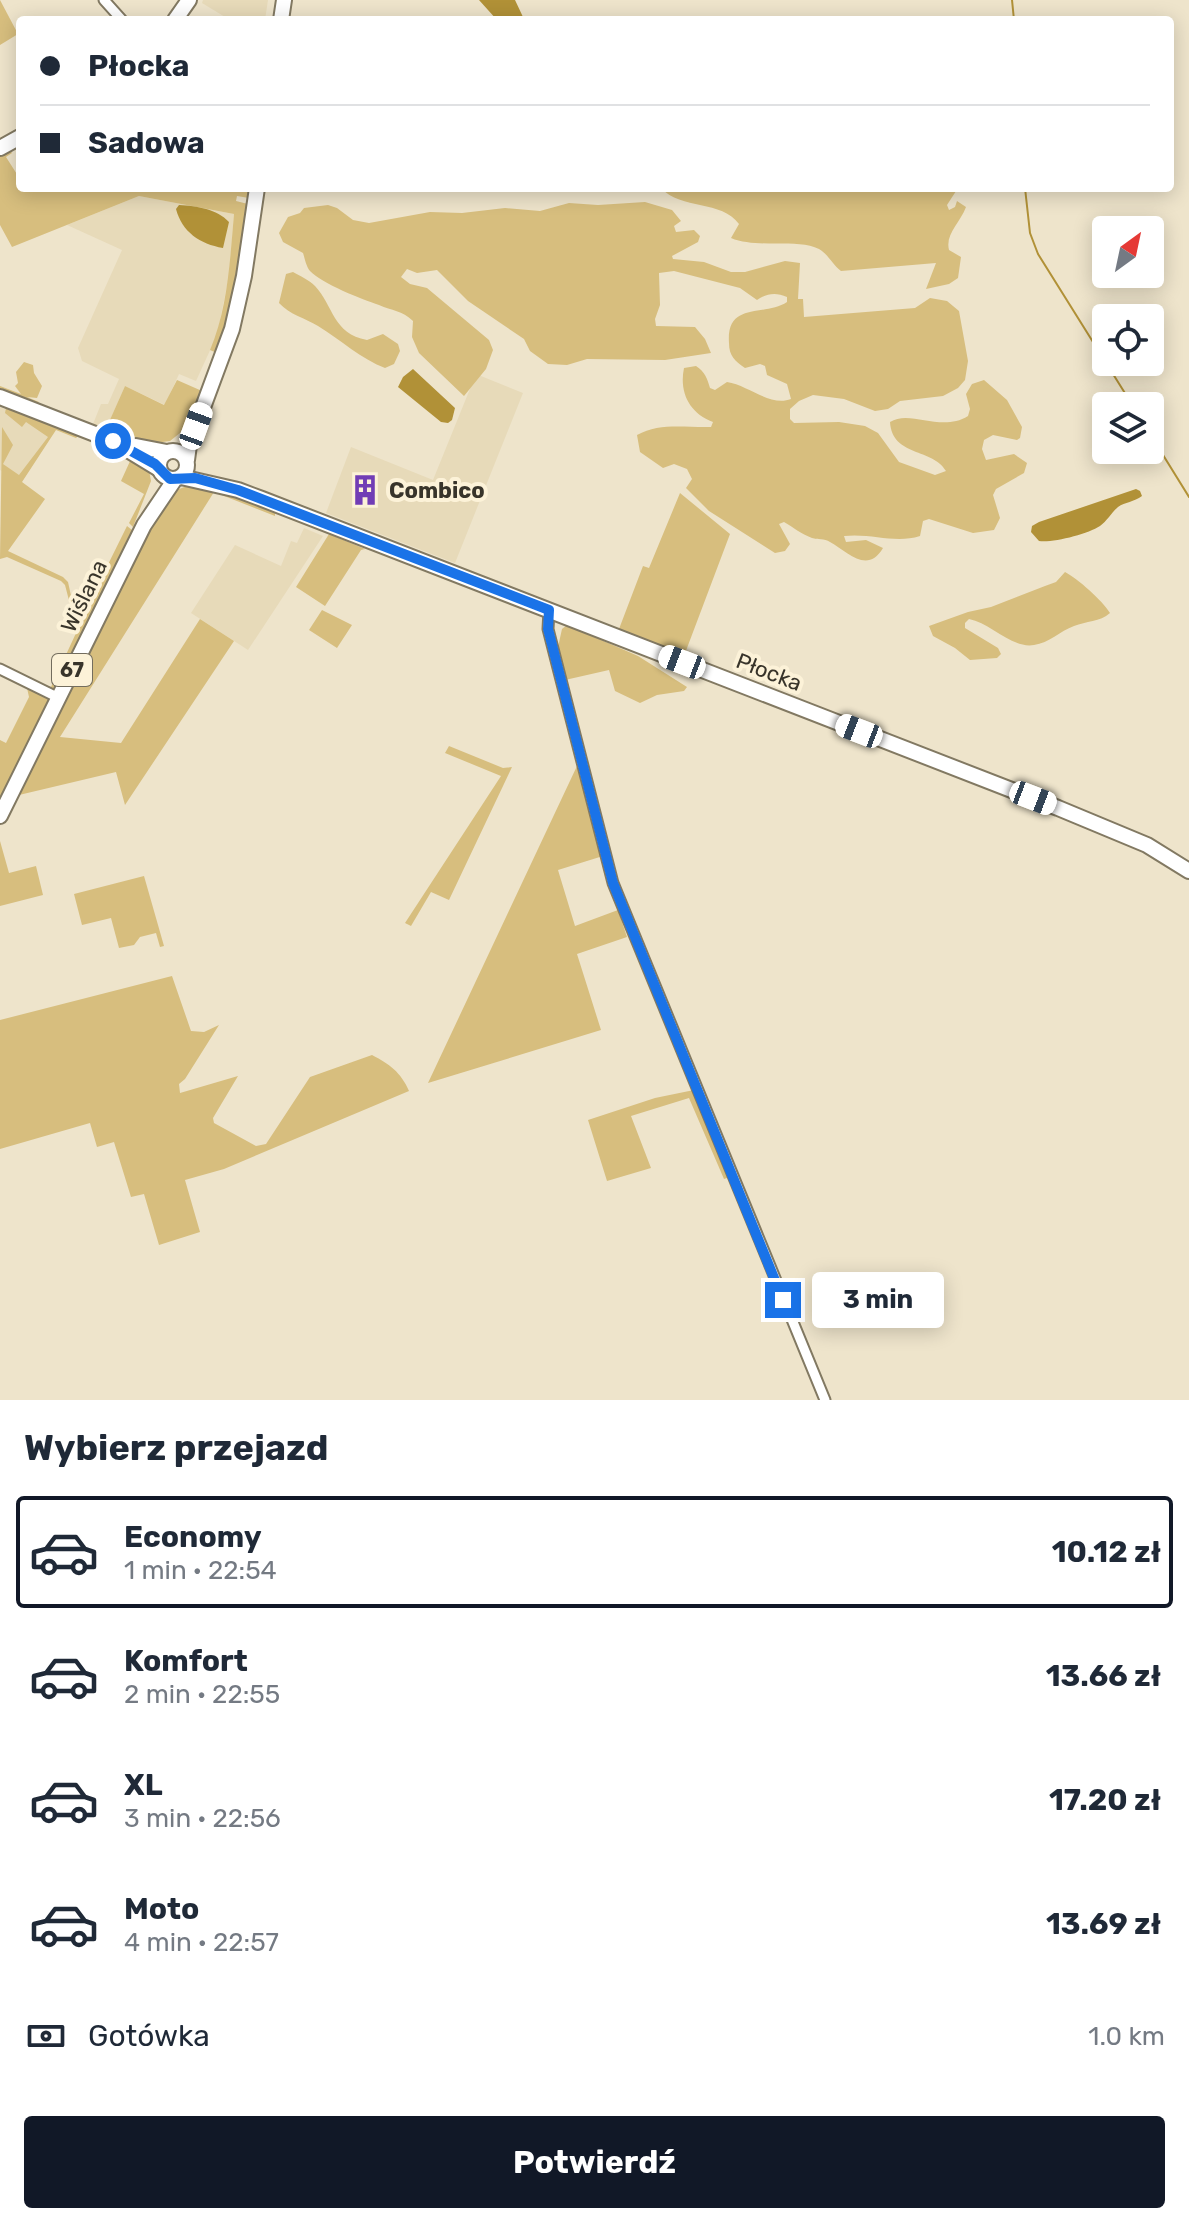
<!DOCTYPE html>
<html lang="pl">
<head>
<meta charset="utf-8">
<style>
  :root { --surface:#fff; --page:#f2f2f3; --text:#1f2937; --muted:#747a83; --line:#e0e1e3; --accent:#111827 }
  body { margin:0; font-family:Rubik,sans-serif; background:var(--page); color:var(--text); height:100vh; display:flex; flex-direction:column; font-size:30px; white-space:nowrap }
  * { box-sizing:border-box; margin:0 }
  p { font-size:26px; color:var(--muted) }
  .icon { flex:none; width:44px; height:44px; fill:none; stroke:currentColor; stroke-width:2; stroke-linecap:round; stroke-linejoin:round }
  .map { position:relative; height:1400px; overflow:hidden }
  .side { display:flex; flex-direction:column; background:var(--surface); flex:1 }
  .side>* { flex:none }
  .guide { position:absolute; left:16px; top:16px; width:1158px; height:176px; border-radius:8px; box-shadow:0 4px 20px #0003; display:grid; align-content:center; height:176px; padding:0 24px; background:var(--surface) }
  .needle { width:52px; rotate:33deg }
  .controls { position:absolute; left:1092px; top:216px; display:grid; gap:16px }
  .controls a { display:grid; place-items:center; width:72px; height:72px; border-radius:8px; background:var(--surface); box-shadow:0 4px 20px #0003; font-size:40px }
  .end { position:absolute; width:36px; height:36px; margin:-18px; border:10px solid #1a73e8; background:#fff; box-shadow:0 0 0 4px #fff }
  .from { border-radius:50% }
  .bubble { position:absolute; height:56px; border-radius:8px; background:var(--surface); box-shadow:0 4px 20px #0003; font-size:26px; font-weight:700; line-height:56px; text-align:center }
  .car { position:absolute; width:24px; height:48px; margin:-24px -12px; border-radius:10px; box-shadow:0 0 6px 2px #0007; background:linear-gradient(#fff 24%,#345 0 40%,#fff 0 76%,#345 0 86%,#fff 0) }
  .guide b { display:flex; align-items:center; gap:28px; height:76px; font-size:30px }
  .guide b+b { border-top:2px solid var(--line) }
  .guide i { width:20px; height:20px; background:var(--text) }
  ul { padding:0; list-style:none }
  li { display:flex; align-items:center; gap:24px; height:112px; margin:0 16px 12px; padding:0 8px; border:4px solid transparent; border-radius:8px }
  li div { flex:1 }
  li b { display:block; font-size:30px }
  li em { font-style:normal; font-weight:700 }
  li.on { border-color:var(--accent) }
  li>.icon { width:72px; height:72px; stroke-width:1.5 }
  h2 { padding:0 24px; font-size:36px; line-height:96px }
  .pay { display:flex; align-items:center; gap:20px; height:88px; padding:0 24px; font-size:30px }
  .pay p { margin-inline-start:auto }
  .button { display:flex; gap:16px; margin-top:auto; padding:16px 24px }
  .button a { flex:1; height:92px; border-radius:8px; background:var(--accent); color:#fff; font-size:32px; font-weight:700; line-height:92px; text-align:center }
  .map>svg:first-child { display:block }
  .built { fill:#e7dab9 }
  .green { fill:#d7be7e }
  .water { fill:#b19137 }
  .lines { fill:none; stroke-linecap:round; stroke-linejoin:round }
  .stream { stroke:#b19137; stroke-width:2 }
  .street-casing { stroke:#827962; stroke-width:13 }
  .secondary-casing { stroke:#827962; stroke-width:18 }
  .primary-casing { stroke:#827962; stroke-width:18 }
  .street { stroke:#fff; stroke-width:9 }
  .secondary { stroke:#fff; stroke-width:14 }
  .primary { stroke:#fff; stroke-width:14 }
  .route { stroke:#1a73e8; stroke-width:10 }
  .labels { text-anchor:middle; dominant-baseline:central; stroke-width:8; stroke-linejoin:round; paint-order:stroke }
  .shield { fill:#fcf2d8; stroke:#736d5e; stroke-width:2 }
  .shield-label { font-size:20px; font-weight:bold; fill:#38342a }
  .poi-label { font-size:22px; font-weight:bold; fill:#38342a; stroke:#fcf2d8; text-anchor:start }
  .street-label { font-size:22px; fill:#38342a; stroke:#fcf2d8 }
</style>
</head>
<body>
<div class="map">
<svg width="1189" height="1400" viewBox="0 0 1189 1400">
  <rect width="100%" height="100%" fill="#eee4cb"/>
  <!-- built -->
  <path class="built" d="M 203,0 L 268,0 L 265,20 L 230,20 L 202,3 Z
    M 139,196 L 234,214 L 229,276 L 217,335 L 196,381 L 179,374 L 165,405 L 125,386 L 106,429 L 93,424 L 101,404 L 108,404 L 119,379 L 82,361 L 78,348 L 122,250 L 67,225 Z
    M 476,374 L 523,393 L 455,563 L 326,513 L 351,447 L 433,480 Z
    M 0,407 L 56,429 L 21,483 L 0,470 Z
    M 304,528 L 323,536 L 248,650 L 191,613 L 235,545 L 281,566 L 291,541 L 297,543 Z"/>
  <!-- green -->
  <path class="green" d="M 0,0 L 18,34 L 0,45 Z
    M 9,149 L 12,153 L 6,157 L 20,179 L 20,188 L 251,188 L 249,198 L 237,196 L 236,201 L 248,204 L 235,292 L 219,354 L 210,350 C 228,308 230,259 234,214 L 139,196 L 12,247 L 0,225 L 0,152 Z
    M 661,188 L 958,188 L 947,205 L 949,210 L 955,207 L 957,201 L 966,207 C 960,223 945,234 949,250 L 961,257 L 958,278 L 949,284 L 926,289 L 936,263 L 841,271 C 832,264 828,254 819,249 C 797,238 757,249 731,238 L 739,224 C 722,200 681,210 661,188 Z
    M 645,202 L 672,210 L 681,221 L 674,226 L 676,232 L 694,230 L 700,236 L 698,242 L 672,256 L 673,259 L 704,262 L 731,272 L 745,272 L 785,261 L 800,263 L 798,299 L 803,299 L 804,317 L 915,308 L 930,298 L 947,301 L 959,311 L 968,361 L 965,380 L 958,388 L 943,396 L 900,401 L 888,409 L 875,411 L 844,399 L 813,395 L 799,401 L 790,409 L 790,419 L 794,423 L 839,422 L 865,426 L 878,433 L 899,462 L 935,475 L 946,471 C 933,448 892,457 890,422 C 910,409 941,433 968,416 L 970,409 L 966,394 L 972,384 L 984,380 L 1007,400 L 1022,427 L 1020,438 L 1017,440 L 993,435 L 984,440 L 982,449 L 986,460 L 1014,454 L 1027,463 L 1024,473 L 996,489 L 993,495 L 1000,518 L 994,530 L 973,533 L 929,519 L 923,521 L 920,536 C 895,544 872,533 844,536 L 846,542 L 866,540 L 883,548 C 867,575 847,551 830,542 C 824,538 818,540 812,538 C 801,534 793,527 784,522 L 779,524 L 790,544 L 785,551 L 775,553 L 709,511 L 686,488 L 692,479 L 687,469 L 674,464 L 663,468 L 640,452 L 637,435 C 660,422 687,428 711,427 L 713,422 C 689,413 679,392 684,368 L 696,366 C 705,372 707,378 710,388 L 715,390 L 727,382 C 748,385 770,407 791,399 L 787,384 L 767,375 L 765,366 L 760,364 L 745,368 C 735,361 729,356 729,343 C 726,301 765,317 787,302 L 787,297 C 776,292 767,293 757,300 L 740,288 L 674,271 L 659,273 L 660,305 L 655,319 L 656,326 L 695,327 L 705,339 L 711,353 L 665,360 L 587,359 L 567,365 L 548,364 L 530,351 L 524,339 L 468,301 L 437,270 L 417,273 L 407,269 L 401,277 L 410,284 L 427,288 L 489,340 L 493,350 L 486,369 L 464,396 L 419,353 L 412,337 L 413,321 C 402,310 392,311 379,305 C 361,299 323,284 310,271 C 306,266 305,259 303,253 L 283,242 L 279,233 L 288,217 L 300,213 L 304,208 L 328,205 L 337,208 L 353,220 L 369,223 L 430,212 L 462,213 L 505,208 L 540,211 L 569,203 L 598,205 Z
    M 293,272 C 300,276 309,280 315,286 C 333,305 333,334 367,340 L 383,334 L 398,344 L 400,351 L 394,364 L 385,368 C 361,359 341,340 318,326 C 305,318 290,315 279,303 L 286,274 Z
    M 24,362 L 33,365 L 34,373 L 42,386 L 37,398 L 27,397 L 39,402 L 36,405 L 0,392 L 0,386 L 21,394 L 15,386 L 18,383 L 16,372 Z
    M 177,380 L 202,391 L 198,405 L 180,433 L 170,441 L 147,444 L 105,431 L 125,386 L 164,405 Z
    M 6,408 L 78,436 L 76,438 L 56,430 L 22,482 L 45,499 L 8,551 L 63,577 L 68,582 L 75,614 L 82,617 L 127,526 L 132,530 L 54,690 L 44,688 L 42,684 L 51,687 L 77,631 L 65,585 L 61,581 L 7,557 L 0,559 L 2,427 L 13,445 L 3,464 L 19,475 L 48,437 L 26,422 L 22,427 L 5,413 Z
    M 131,459 L 149,470 L 151,481 L 133,527 L 129,523 L 144,494 L 121,481 Z
    M 187,486 C 212,485 251,504 275,513 L 275,516 L 214,492 L 60,737 L 121,743 L 200,619 L 234,641 L 125,805 L 116,772 L 19,795 L 135,554 L 174,491 Z
    M 680,493 L 730,534 L 684,656 L 619,629 L 643,566 L 649,568 Z
    M 329,534 L 365,549 L 361,550 L 325,606 L 296,587 Z
    M 1065,572 C 1078,579 1102,600 1110,613 C 1100,622 1086,621 1074,626 C 1060,631 1049,643 1034,645 C 1012,649 991,623 969,619 L 965,623 L 965,628 L 998,648 L 1001,654 L 997,658 L 970,660 L 955,648 L 933,636 L 929,626 L 968,612 L 991,607 L 1045,586 L 1056,582 Z
    M 322,610 L 352,625 L 337,648 L 309,630 Z
    M 567,625 L 638,656 L 687,687 L 684,691 L 657,695 L 640,703 L 615,691 L 609,670 L 565,680 L 558,647 L 562,629 Z
    M 27,688 L 52,700 L 0,804 L 0,740 L 6,743 L 29,697 Z
    M 449,746 L 503,768 L 512,767 L 449,900 L 431,892 L 411,926 L 405,923 L 501,776 L 445,753 Z
    M 577,766 L 579,766 L 603,856 L 558,870 L 575,926 L 618,910 L 627,937 L 577,954 L 601,1030 L 428,1083 Z
    M 0,841 L 9,873 L 36,866 L 43,895 L 0,906 Z
    M 144,876 L 164,946 L 160,947 L 156,933 L 140,937 L 134,945 L 119,948 L 111,918 L 82,925 L 74,894 Z
    M 172,976 L 191,1031 L 204,1032 L 219,1025 L 185,1079 L 179,1084 L 180,1093 L 238,1076 L 213,1118 L 214,1123 L 256,1146 L 266,1144 L 310,1077 L 372,1055 C 389,1064 401,1072 409,1091 L 224,1169 L 185,1180 L 200,1232 L 159,1245 L 144,1194 L 131,1197 L 114,1142 L 97,1147 L 90,1123 L 0,1149 L 0,1020 Z
    M 694,1090 L 730,1177 L 724,1179 L 689,1098 L 631,1116 L 651,1168 L 607,1181 L 588,1120 L 655,1098 Z"/>
  <!-- water -->
  <path class="water" d="M 479,0 L 515,0 L 523,17 L 520,20 L 497,20 Z
    M 179,205 C 197,206 217,209 229,222 L 223,248 C 200,244 182,232 176,209 Z
    M 413,369 L 455,408 L 452,420 L 448,423 L 441,422 L 398,387 L 403,377 Z
    M 1136,489 L 1140,491 L 1142,496 C 1134,502 1125,502 1118,507 C 1112,512 1107,521 1100,526 C 1088,534 1053,543 1039,541 L 1031,532 L 1032,526 L 1039,522 Z"/>
  <g class="lines">
    <!-- stream -->
    <path class="stream" d="M 1012,0 L 1014,20
      M 1025,188 L 1030,233 L 1038,254 L 1133,406
      M 1150,434 L 1189,497"/>
    <defs>
      <path id="street" d="M 104,0 L 122,20
        M 549,610 L 548,629 L 613,883 L 825,1400
        M 0,669 L 59,698"/>
      <path id="secondary" d="M 175,20 L 189,0
        M 0,148 L 20,137
        M 0,397 L 113,441 L 159,469
        M 136,446 L 167,452
        M 181,477 L 238,490 L 262,499 L 1058,808 L 1147,845 L 1189,871"/>
      <path id="primary" d="M 281,20 L 284,0
        M159 465a14 14 0 1 1 28 0a14 14 0 1 1-28 0Z
        M 187,460 L 189,445 L 232,329 L 244,276 L 257,188
        M 0,816 L 144,525 L 175,479"/>
    </defs>
    <!-- street casing -->
    <use href="#street" class="street-casing"/>
    <!-- secondary casing -->
    <use href="#secondary" class="secondary-casing"/>
    <!-- primary casing -->
    <use href="#primary" class="primary-casing"/>
    <!-- street -->
    <use href="#street" class="street"/>
    <!-- secondary -->
    <use href="#secondary" class="secondary"/>
    <!-- primary -->
    <use href="#primary" class="primary"/>
  </g>
  <g class="lines">
    <!-- route -->
    <path class="route" d="M 113,441 L 155,464 L 170,479 L 195,478 L 238,490 L 549,610 L 548,629 L 613,883 L 783,1300"/>
  </g>
  <!-- icons -->
  <defs>
    <symbol id="building-bare" viewBox="-9 -9 18 18"><path d="M-4-6H4V6H1V3H-1V6H-4ZM-2.5-4.3h1.7v1.8h-1.7ZM.8-4.3h1.7v1.8H.8ZM-2.5-1h1.7V.8h-1.7ZM.8-1h1.7V.8H.8Z" fill="#713db5" stroke="#fcf2d8" stroke-width="2.5" paint-order="stroke"/></symbol>
  </defs>
  <g fill-rule="evenodd">
    <use href="#building-bare" x="343" y="468" width="44" height="44"/>
  </g>
  <g class="labels">
    <!-- shield labels -->
    <rect class="shield" x="52" y="654" width="40" height="32" rx="6"/>
    <g class="shield-label">
      <text x="72" y="670">67</text>
    </g>
    <!-- poi labels -->
    <g class="poi-label">
      <text x="389" y="490">Combico</text>
    </g>
    <!-- street labels -->
    <g class="street-label">
      <text transform="translate(84 596) rotate(-64)">Wiślana</text>
      <text transform="translate(769 672) rotate(21)">Płocka</text>
    </g>
  </g>
</svg>
<div class="controls">
<a><svg class="needle" viewBox="-14 -14 28 28"><path d="M0-13l5 13h-10z" fill="#e53935"/><path d="M0 13l5-13h-10z" fill="#747a83"/></svg></a>
<a><svg class="icon" aria-label="locate" viewBox="0 0 24 24"><circle cx="12" cy="12" r="6"/><path d="M12 2v4M12 18v4M2 12h4M18 12h4"/></svg></a>
<a><svg class="icon" aria-label="layers" viewBox="0 0 24 24"><path d="M12 4l9 5-9 5-9-5zM3 14l9 5 9-5"/></svg></a>
</div>
<i class="end from" style="left:113px;top:441px"></i>
<i class="end" style="left:783px;top:1300px"></i>
<div class="bubble" style="left:812px;top:1272px;width:132px">3 min</div>
<i class="car" style="left:196px;top:426px;rotate:20deg"></i>
<i class="car" style="left:682px;top:662px;rotate:291deg"></i>
<i class="car" style="left:859px;top:731px;rotate:291deg"></i>
<i class="car" style="left:1033px;top:798px;rotate:111deg"></i>
<div class="guide">
<b><i class="from"></i>Płocka</b>
<b><i></i>Sadowa</b>
</div>
</div>
<section class="side">
<h2>Wybierz przejazd</h2>
<ul>
<li class="on"><svg class="icon" aria-label="car" viewBox="0 0 24 24"><path d="M5 17H2v-5l4-1 3-4h7l3 4 3 1v5h-3M9 17h6M6 11h13"/><circle cx="7" cy="17" r="2"/><circle cx="17" cy="17" r="2"/></svg><div><b>Economy</b><p>1 min · 22:54</p></div><em>10.12 zł</em></li>
<li><svg class="icon" aria-label="car" viewBox="0 0 24 24"><path d="M5 17H2v-5l4-1 3-4h7l3 4 3 1v5h-3M9 17h6M6 11h13"/><circle cx="7" cy="17" r="2"/><circle cx="17" cy="17" r="2"/></svg><div><b>Komfort</b><p>2 min · 22:55</p></div><em>13.66 zł</em></li>
<li><svg class="icon" aria-label="car" viewBox="0 0 24 24"><path d="M5 17H2v-5l4-1 3-4h7l3 4 3 1v5h-3M9 17h6M6 11h13"/><circle cx="7" cy="17" r="2"/><circle cx="17" cy="17" r="2"/></svg><div><b>XL</b><p>3 min · 22:56</p></div><em>17.20 zł</em></li>
<li><svg class="icon" aria-label="car" viewBox="0 0 24 24"><path d="M5 17H2v-5l4-1 3-4h7l3 4 3 1v5h-3M9 17h6M6 11h13"/><circle cx="7" cy="17" r="2"/><circle cx="17" cy="17" r="2"/></svg><div><b>Moto</b><p>4 min · 22:57</p></div><em>13.69 zł</em></li>
</ul>
<div class="pay"><svg class="icon" aria-label="cash" viewBox="0 0 24 24"><path d="M3 7h18v10H3z"/><circle cx="12" cy="12" r="2"/></svg>Gotówka<p>1.0 km</p></div>
<div class="button"><a>Potwierdź</a></div>
</section>
</body>
</html>
